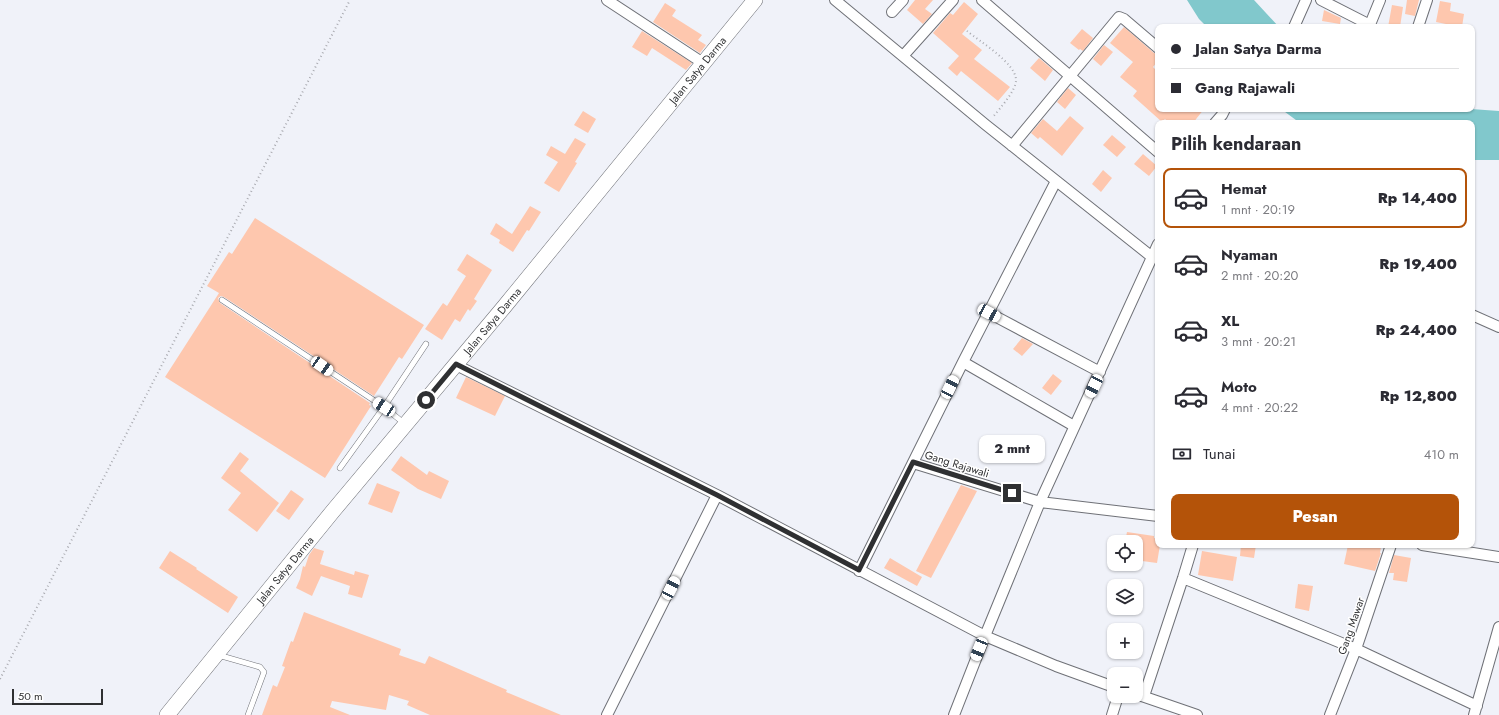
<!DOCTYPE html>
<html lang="id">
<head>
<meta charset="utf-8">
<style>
  :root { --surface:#fff; --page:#f7f7f7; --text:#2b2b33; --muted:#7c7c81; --line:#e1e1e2; --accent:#b45309 }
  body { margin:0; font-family:Jost,sans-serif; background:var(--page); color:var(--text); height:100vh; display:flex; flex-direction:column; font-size:15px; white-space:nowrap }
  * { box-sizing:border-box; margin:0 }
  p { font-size:13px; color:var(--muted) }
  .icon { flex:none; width:22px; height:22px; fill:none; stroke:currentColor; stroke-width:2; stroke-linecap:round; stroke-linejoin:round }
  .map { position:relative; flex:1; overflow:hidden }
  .panel { position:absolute; left:1155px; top:120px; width:320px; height:428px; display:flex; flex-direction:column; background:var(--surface); border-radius:8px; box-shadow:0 1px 3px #0004 }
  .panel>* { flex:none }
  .banner { position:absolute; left:1155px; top:24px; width:320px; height:88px; border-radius:8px; box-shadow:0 1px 3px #0004; display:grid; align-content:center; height:88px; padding:0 16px; background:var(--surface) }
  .fabs { position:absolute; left:1107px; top:535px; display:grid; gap:8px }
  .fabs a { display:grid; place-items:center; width:36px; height:36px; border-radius:8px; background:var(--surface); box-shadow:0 1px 3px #0004; font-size:20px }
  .scale { position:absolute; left:12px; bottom:10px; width:91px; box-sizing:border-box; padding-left:4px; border:2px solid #2f3032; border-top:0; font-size:11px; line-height:14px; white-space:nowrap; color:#2f3032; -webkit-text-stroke:3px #fff; paint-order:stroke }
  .end { position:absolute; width:18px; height:18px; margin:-9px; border:5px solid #2f3032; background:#fff; box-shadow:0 0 0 2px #fff }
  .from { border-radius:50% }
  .bubble { position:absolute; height:28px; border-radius:8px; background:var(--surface); box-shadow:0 1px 3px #0004; font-size:13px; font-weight:800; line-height:28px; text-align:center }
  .car { position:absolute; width:12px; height:24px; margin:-12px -6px; border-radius:5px; box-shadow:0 0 3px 1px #0007; background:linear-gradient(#fff 24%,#345 0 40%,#fff 0 76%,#345 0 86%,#fff 0) }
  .banner b { display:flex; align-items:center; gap:14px; height:38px; font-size:15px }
  .banner b+b { border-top:1px solid var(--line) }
  .banner i { width:10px; height:10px; background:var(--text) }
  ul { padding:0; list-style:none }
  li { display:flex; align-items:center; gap:12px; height:60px; margin:0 8px 6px; padding:0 8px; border:2px solid transparent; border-radius:8px }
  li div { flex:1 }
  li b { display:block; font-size:15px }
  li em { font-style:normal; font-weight:800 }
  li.selected { border-color:var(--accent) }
  li>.icon { width:36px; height:36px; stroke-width:1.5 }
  h2 { padding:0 16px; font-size:18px; line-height:48px }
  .pay { display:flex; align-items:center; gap:10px; height:44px; padding:0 16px; font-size:15px }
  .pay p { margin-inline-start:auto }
  .action { display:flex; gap:8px; margin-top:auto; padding:8px 16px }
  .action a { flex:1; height:46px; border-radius:8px; background:var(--accent); color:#fff; font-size:16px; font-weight:800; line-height:46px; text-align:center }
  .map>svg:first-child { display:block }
  .water { fill:#81c8cc }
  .building { fill:#fec7ae }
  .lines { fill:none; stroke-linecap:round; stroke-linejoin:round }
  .service-casing { stroke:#6f7177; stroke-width:6 }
  .minor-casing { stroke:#6f7177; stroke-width:12 }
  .secondary-casing { stroke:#6f7177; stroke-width:16 }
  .path { stroke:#aaabb1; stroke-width:2; stroke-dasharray:1 3; stroke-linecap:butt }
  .service { stroke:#fff; stroke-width:5 }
  .minor { stroke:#fff; stroke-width:10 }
  .secondary { stroke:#fff; stroke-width:15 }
  .route { stroke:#2f3032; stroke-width:5 }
  .labels { text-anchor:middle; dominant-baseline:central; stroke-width:3; stroke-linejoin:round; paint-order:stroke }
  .street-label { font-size:11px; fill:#2f3032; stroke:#fff }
</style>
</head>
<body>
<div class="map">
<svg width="1499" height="715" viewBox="0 0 1499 715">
  <rect width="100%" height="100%" fill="#f0f2f9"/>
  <!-- water -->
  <path class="water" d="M 1187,0 L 1254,0 L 1279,27 L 1207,27 L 1199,19 Z
    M 1281,109 L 1471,109 L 1499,111 L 1499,160 L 1472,160 L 1472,123 L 1300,123 Z"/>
  <!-- building -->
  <path class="building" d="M 915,0 L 933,0 L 925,9 L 932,14 L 923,24 L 907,10 Z
    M 1407,0 L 1419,0 L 1415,16 L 1405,14 Z
    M 1440,1 L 1451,3 L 1450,11 L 1464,14 L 1462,27 L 1450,27 L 1451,25 L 1436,22 Z
    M 964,2 L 978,14 L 962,34 L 982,50 L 974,59 L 1010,87 L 998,101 L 961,71 L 957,76 L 948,68 L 959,56 L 933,33 L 950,13 L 953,15 Z
    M 665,3 L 676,10 L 672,16 L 702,35 L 698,40 L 706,45 L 700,53 L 653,22 Z
    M 1392,5 L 1403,7 L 1400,27 L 1388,27 Z
    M 1324,10 L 1341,18 L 1340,24 L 1322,21 Z
    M 1124,27 L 1154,53 L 1158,54 L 1158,61 L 1153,67 L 1158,72 L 1158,109 L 1204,109 L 1193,123 L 1169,123 L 1165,119 L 1162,122 L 1133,96 L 1137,91 L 1120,77 L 1133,62 L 1110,43 Z
    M 1082,29 L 1093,38 L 1083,51 L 1080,49 L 1079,50 L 1070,43 Z
    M 642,31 L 692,63 L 686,70 L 652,48 L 647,56 L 632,47 Z
    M 1104,45 L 1113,52 L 1101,66 L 1093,59 Z
    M 1039,58 L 1053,70 L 1045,81 L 1030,68 Z
    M 1068,88 L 1076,95 L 1065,109 L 1057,102 Z
    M 583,111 L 596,119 L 588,133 L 574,125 Z
    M 1070,116 L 1084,128 L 1062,156 L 1040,137 L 1038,139 L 1031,133 L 1043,119 L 1057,131 Z
    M 1112,135 L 1126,147 L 1117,157 L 1103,145 Z
    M 575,138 L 586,144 L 575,162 L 577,163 L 559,192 L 544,183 L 558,162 L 546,155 L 551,146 L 565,154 Z
    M 1143,154 L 1157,166 L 1149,176 L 1134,164 Z
    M 1103,170 L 1112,178 L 1101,192 L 1092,184 Z
    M 530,206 L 541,212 L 529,231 L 527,230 L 513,252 L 499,243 L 500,240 L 490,234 L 496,223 L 512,234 Z
    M 255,218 L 424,325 L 402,359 L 399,357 L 374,396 L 224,297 L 221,296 L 218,298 L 220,303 L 370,403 L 369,405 L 371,406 L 325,478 L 165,377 L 219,293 L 207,286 L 229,252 L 232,254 Z
    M 467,254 L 492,270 L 474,299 L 477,301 L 470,311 L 468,309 L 460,322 L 455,319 L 442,340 L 425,329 L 443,303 L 447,306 L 466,276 L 457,270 Z
    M 1022,338 L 1033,344 L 1022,356 L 1013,349 Z
    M 1053,374 L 1062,381 L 1051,395 L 1042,388 Z
    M 466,377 L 505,396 L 495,416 L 456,398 Z
    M 240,452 L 249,459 L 240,471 L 279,503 L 257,532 L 228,510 L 241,493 L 221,478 Z
    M 401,456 L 427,475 L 429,471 L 449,481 L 441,499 L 418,489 L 391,470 Z
    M 377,483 L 400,492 L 392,513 L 368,504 Z
    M 961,485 L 977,491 L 931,578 L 916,571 Z
    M 291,490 L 304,499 L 289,520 L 276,511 Z
    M 1127,532 L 1154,536 L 1154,538 L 1158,539 L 1158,545 L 1160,545 L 1157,563 L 1142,561 L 1142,559 L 1136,558 L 1136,542 L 1125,542 Z
    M 1241,545 L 1256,545 L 1254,558 L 1240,556 Z
    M 1348,545 L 1369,545 L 1381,547 L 1380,553 L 1381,553 L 1375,571 L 1344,564 Z
    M 314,548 L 324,551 L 320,564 L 354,575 L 355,571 L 369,575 L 362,598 L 348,594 L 350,586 L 321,576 L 312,596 L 296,588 L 300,579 L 303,566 L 305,567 L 309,555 Z
    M 170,551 L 197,568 L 196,569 L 238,597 L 228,613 L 159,568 Z
    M 1202,551 L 1237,557 L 1233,581 L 1198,575 Z
    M 1394,555 L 1411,558 L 1407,582 L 1393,580 L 1394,573 L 1389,573 Z
    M 890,558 L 922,577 L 917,586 L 884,568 Z
    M 1298,584 L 1313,586 L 1309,611 L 1295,608 Z
    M 304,612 L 401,649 L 399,655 L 425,664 L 429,656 L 507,690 L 506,692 L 561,715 L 430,715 L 407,705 L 409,701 L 389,695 L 386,710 L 332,701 L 330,707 L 350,715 L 262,715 L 273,685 L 277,687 L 285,667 L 282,666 L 291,641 L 293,642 Z"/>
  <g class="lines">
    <defs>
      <path id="service" d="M 222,300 L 384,407 L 405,424
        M 340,468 L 384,407 L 426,344
        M 218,655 L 260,667 L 264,672 L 248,715"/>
      <path id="minor" d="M 607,0 L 703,63
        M 835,0 L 986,125 L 1152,257
        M 982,0 L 1158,152
        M 1321,0 L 1370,25
        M 892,12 L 903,0
        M 1294,27 L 1306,0
        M 1369,27 L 1380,0
        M 1418,27 L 1427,0
        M 903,56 L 953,0
        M 1215,123 L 1222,115 L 1225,109
        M 1012,146 L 1119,17 L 1124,19 L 1158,48
        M 989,313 L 1100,372
        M 1472,315 L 1499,327
        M 963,362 L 1074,426
        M 456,365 L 717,495 L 985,636 L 1056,666 L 1114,687
        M 913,463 L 1040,502 L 1158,516
        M 1422,545 L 1499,557
        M 859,571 L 963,362 L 1056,181
        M 1183,578 L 1356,649 L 1477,706
        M 1136,694 L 1197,715
        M 1144,696 L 1183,578 L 1193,545
        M 607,715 L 717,495
        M 954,715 L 985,636 L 1040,502 L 1158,244
        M 1112,715 L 1118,696
        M 1330,715 L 1356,649 L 1391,545
        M 1474,715 L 1499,627"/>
      <g id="secondary">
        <path id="s1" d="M 167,715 L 333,511 L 504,307 L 755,0"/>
      </g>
    </defs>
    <!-- service casing -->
    <use href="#service" class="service-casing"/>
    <!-- minor casing -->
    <use href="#minor" class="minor-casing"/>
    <!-- secondary casing -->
    <use href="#secondary" class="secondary-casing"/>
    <!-- path -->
    <path class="path" d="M 967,31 C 979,41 1016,63 1016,80 C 1016,91 1000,108 993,117
      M 0,679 L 350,0"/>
    <!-- service -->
    <use href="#service" class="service"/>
    <!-- minor -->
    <use href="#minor" class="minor"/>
    <!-- secondary -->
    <use href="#secondary" class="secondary"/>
  </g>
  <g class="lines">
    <!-- route -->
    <path class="route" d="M 426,400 L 456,364 L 717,495 L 859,570 L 913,462 L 1012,493"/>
  </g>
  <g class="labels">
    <!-- street labels -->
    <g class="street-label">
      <text stroke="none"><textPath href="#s1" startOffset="835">Jalan Satya Darma</textPath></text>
      <text stroke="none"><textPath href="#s1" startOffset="511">Jalan Satya Darma</textPath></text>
      <text transform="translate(957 464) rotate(17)">Gang Rajawali</text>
      <text stroke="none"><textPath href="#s1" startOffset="187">Jalan Satya Darma</textPath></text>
      <text transform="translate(1351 626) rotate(-71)">Gang Mawar</text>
    </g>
  </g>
</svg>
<div class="fabs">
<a><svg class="icon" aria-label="locate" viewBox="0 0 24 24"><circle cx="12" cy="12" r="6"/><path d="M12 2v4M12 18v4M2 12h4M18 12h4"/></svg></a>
<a><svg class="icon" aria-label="layers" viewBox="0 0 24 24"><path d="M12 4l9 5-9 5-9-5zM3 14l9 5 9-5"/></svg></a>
<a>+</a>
<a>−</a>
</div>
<div class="scale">50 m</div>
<i class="end from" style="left:426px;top:400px"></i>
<i class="end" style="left:1012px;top:493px"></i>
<div class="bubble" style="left:979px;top:435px;width:66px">2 mnt</div>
<i class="car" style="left:989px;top:313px;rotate:118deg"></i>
<i class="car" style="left:322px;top:366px;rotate:124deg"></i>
<i class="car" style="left:1094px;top:386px;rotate:206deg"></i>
<i class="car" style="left:950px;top:387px;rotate:26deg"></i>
<i class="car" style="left:384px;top:407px;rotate:303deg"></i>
<i class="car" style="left:671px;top:588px;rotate:27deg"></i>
<i class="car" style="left:979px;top:649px;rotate:202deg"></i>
<div class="banner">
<b><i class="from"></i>Jalan Satya Darma</b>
<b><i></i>Gang Rajawali</b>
</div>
<section class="panel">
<h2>Pilih kendaraan</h2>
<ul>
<li class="selected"><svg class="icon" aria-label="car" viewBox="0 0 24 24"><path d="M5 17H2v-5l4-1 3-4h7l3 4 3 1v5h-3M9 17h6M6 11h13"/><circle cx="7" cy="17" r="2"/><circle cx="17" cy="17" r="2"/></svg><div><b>Hemat</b><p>1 mnt · 20:19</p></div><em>Rp 14,400</em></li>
<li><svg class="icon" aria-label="car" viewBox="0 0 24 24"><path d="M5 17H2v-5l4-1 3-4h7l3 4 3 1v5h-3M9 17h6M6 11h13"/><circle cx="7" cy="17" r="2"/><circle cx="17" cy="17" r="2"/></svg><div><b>Nyaman</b><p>2 mnt · 20:20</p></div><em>Rp 19,400</em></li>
<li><svg class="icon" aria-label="car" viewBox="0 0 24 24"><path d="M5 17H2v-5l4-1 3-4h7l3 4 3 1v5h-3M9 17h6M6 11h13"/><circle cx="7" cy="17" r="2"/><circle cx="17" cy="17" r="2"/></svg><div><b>XL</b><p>3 mnt · 20:21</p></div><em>Rp 24,400</em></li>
<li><svg class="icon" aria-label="car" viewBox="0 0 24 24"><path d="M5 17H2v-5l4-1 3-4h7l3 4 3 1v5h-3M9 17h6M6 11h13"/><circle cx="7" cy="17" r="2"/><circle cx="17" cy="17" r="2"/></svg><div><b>Moto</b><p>4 mnt · 20:22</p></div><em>Rp 12,800</em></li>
</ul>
<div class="pay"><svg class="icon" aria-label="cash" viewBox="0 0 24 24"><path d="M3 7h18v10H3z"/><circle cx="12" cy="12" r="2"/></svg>Tunai<p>410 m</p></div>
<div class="action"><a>Pesan</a></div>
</section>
</div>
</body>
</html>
